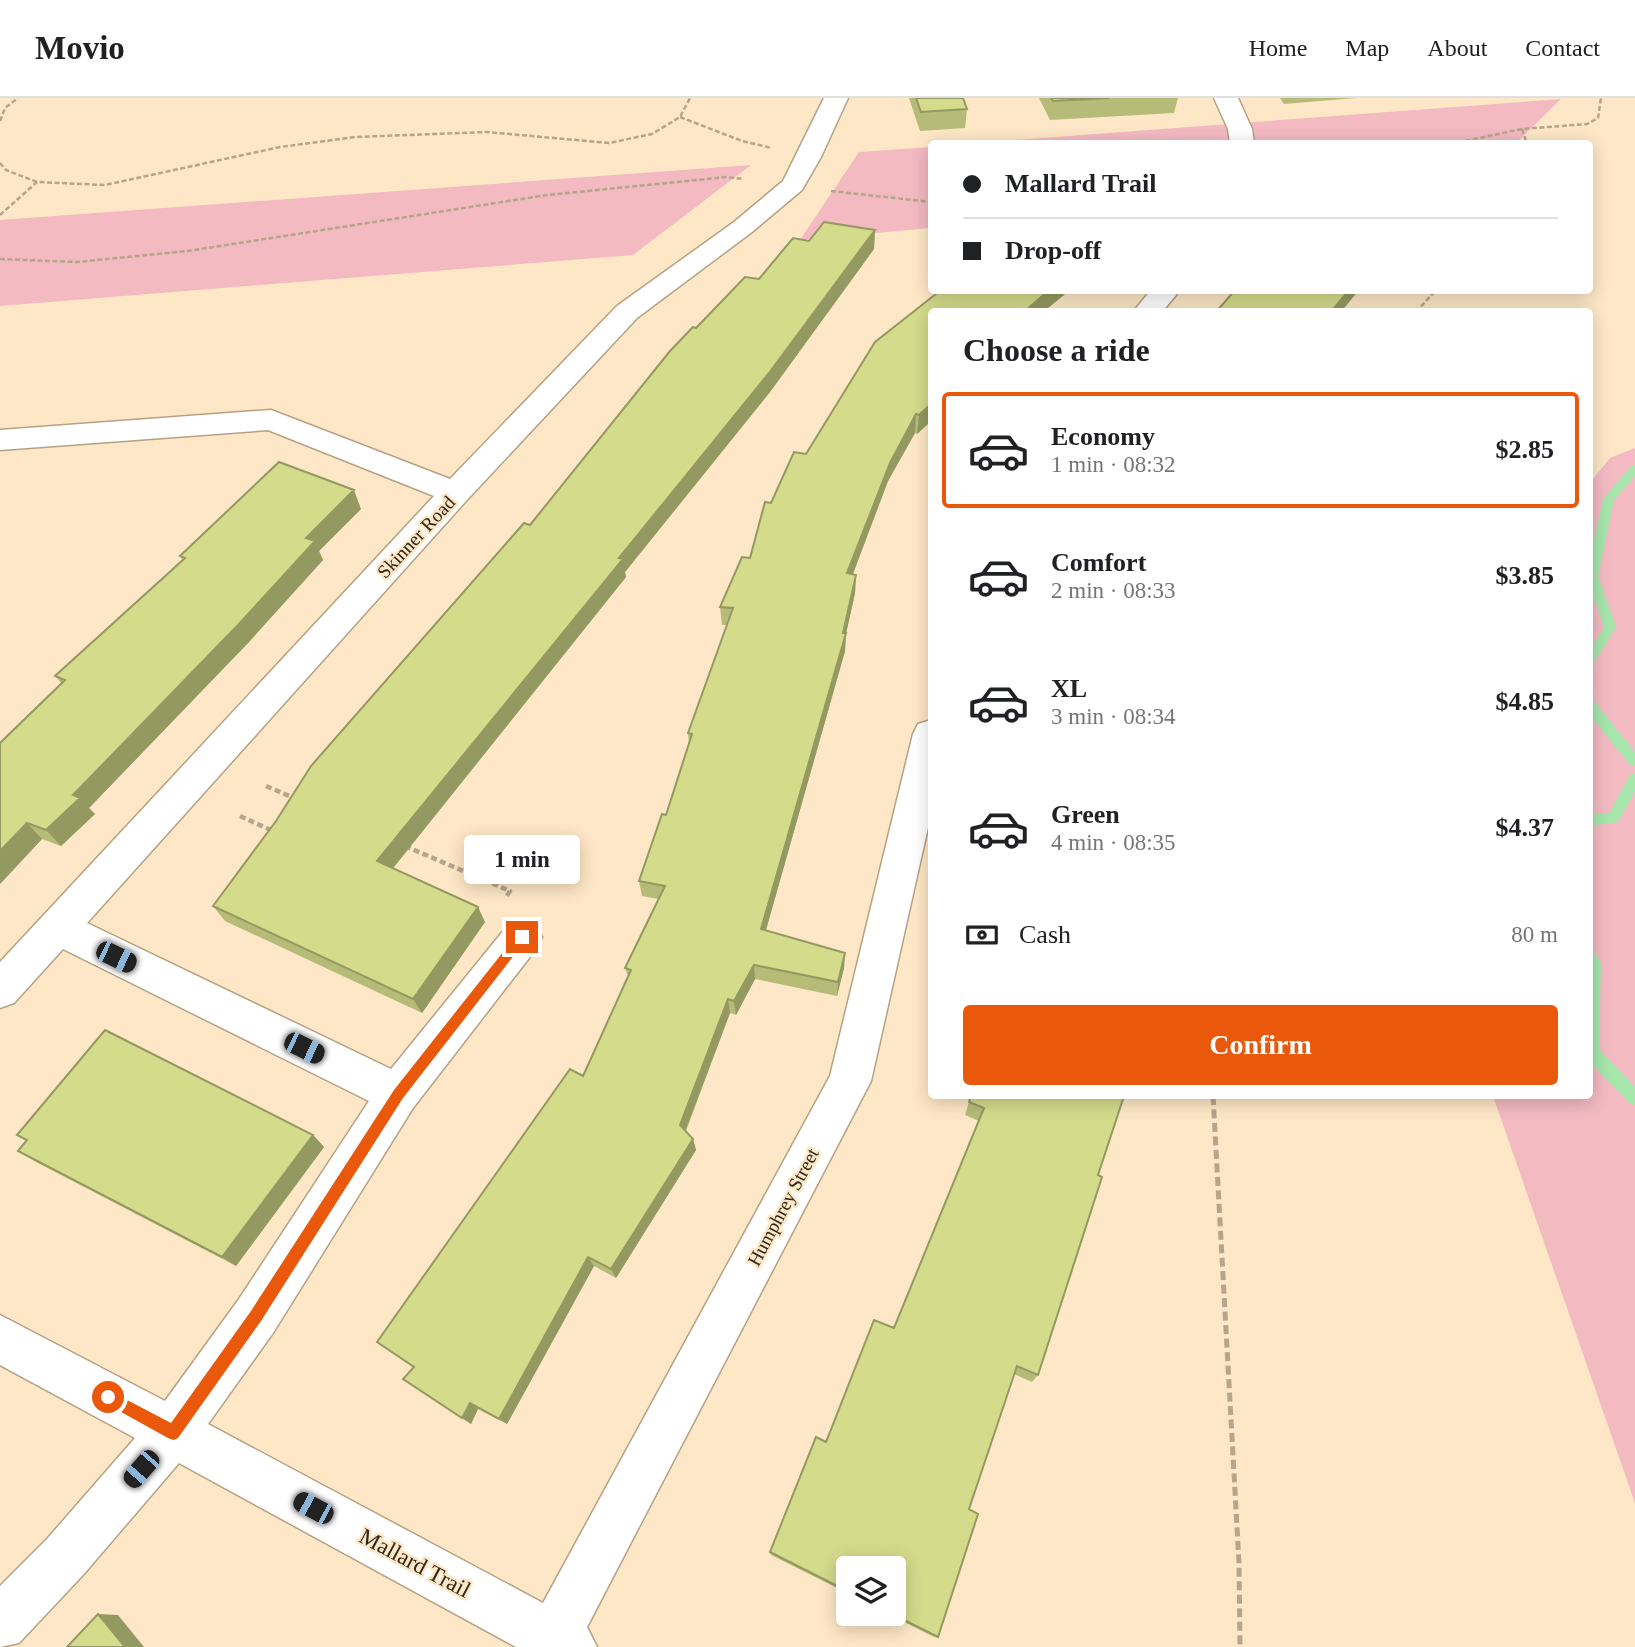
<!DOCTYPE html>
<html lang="en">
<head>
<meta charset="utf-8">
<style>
  :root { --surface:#fff; --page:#f2f2f2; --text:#202124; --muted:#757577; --line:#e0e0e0; --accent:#ea580c }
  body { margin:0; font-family:Georgia,serif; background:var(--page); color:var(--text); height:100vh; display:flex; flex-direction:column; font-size:26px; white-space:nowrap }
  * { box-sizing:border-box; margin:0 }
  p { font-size:23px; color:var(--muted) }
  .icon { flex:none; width:38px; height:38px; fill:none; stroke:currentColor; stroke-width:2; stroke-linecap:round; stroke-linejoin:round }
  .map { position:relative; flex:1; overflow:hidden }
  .sheet { position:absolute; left:928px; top:210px; width:665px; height:791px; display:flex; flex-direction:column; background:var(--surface); border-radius:7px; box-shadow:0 4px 18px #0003 }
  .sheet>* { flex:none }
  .banner { position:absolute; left:928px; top:42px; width:665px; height:154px; border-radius:7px; box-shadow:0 4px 18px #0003; display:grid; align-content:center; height:154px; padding:0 35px; background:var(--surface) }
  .buttons { position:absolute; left:836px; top:1458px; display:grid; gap:14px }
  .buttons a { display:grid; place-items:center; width:70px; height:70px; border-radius:7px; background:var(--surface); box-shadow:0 4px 18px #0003; font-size:35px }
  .end { position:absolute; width:32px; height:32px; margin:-16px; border:9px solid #ea580c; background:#fff; box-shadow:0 0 0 4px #fff }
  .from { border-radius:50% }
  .bubble { position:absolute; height:49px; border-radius:7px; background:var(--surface); box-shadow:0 4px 18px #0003; font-size:23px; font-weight:800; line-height:49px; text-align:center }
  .car { position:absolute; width:21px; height:42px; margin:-21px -10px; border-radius:9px; box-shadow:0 0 5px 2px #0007; background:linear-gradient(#222 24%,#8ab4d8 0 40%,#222 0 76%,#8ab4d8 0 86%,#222 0) }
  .banner b { display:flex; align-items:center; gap:24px; height:66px; font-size:26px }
  .banner b+b { border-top:2px solid var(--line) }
  .banner i { width:18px; height:18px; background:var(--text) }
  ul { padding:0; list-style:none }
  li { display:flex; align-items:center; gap:21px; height:116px; margin:0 14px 10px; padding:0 21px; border:4px solid transparent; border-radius:7px }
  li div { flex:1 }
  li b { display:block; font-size:26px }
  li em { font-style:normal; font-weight:800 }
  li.on { border-color:var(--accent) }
  li>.icon { width:63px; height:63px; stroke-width:1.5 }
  h2 { padding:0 35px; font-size:32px; line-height:84px }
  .pay { display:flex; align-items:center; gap:18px; height:77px; padding:0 35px; font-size:26px }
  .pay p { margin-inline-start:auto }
  .primary-button { display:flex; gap:14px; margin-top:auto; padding:14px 35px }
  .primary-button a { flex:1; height:80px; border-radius:7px; background:var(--accent); color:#fff; font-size:28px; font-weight:800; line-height:80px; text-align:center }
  header { display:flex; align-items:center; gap:42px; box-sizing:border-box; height:98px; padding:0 35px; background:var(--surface); border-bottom:2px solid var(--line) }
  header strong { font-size:33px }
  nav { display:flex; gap:38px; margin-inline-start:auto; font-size:24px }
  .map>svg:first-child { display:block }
  .green { fill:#f3bac2 }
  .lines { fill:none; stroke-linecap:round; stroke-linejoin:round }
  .stream { fill:#a6e5ab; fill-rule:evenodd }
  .minor-casing { stroke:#b6a182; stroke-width:3 }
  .path-far2 { stroke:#b6a58b; stroke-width:2.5; stroke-dasharray:5 2.5; stroke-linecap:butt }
  .path-far1 { stroke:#b6a58b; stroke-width:4.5; stroke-dasharray:6 3.5; stroke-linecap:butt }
  .path { stroke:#b6a58b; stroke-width:5; stroke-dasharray:9 4.5; stroke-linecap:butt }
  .minor { fill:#fff; fill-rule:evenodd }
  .wall { fill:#b6bc78 }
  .shaded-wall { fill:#949961 }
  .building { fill:#d4db8b; stroke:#949961; stroke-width:2 }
  .route { fill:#ea580c }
  .labels { text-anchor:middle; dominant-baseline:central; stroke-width:5; stroke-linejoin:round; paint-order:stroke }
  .street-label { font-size:19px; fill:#2f271b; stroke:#fde7c6 }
  .near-street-label { font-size:23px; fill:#2f271b; stroke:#fde7c6 }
</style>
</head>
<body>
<header>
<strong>Movio</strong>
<nav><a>Home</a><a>Map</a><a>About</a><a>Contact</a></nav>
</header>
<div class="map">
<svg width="1635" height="1549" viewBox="0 0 1635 1549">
  <rect width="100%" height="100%" fill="#fde7c6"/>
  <!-- green -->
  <path class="green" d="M 1561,1 L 1516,45 L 975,45 Z
    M 931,49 L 931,130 L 800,142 L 859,54 Z
    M 751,67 L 633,157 L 0,208 L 0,122 Z
    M 1635,350 L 1635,1405 L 1493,998 L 1589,998 L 1589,386 L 1610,360 Z"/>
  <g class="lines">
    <!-- stream -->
    <path class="stream" d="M 1635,367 L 1635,378 L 1614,402 L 1598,478 L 1616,529 L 1593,566 L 1589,568 L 1589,553 L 1604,529 L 1589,486 L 1589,465 L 1603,401 L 1631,368 Z
      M 1589,602 L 1594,603 L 1635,654 L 1635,668 L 1630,667 L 1589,616 Z
      M 1635,676 L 1635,693 L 1618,724 L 1589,728 L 1589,716 L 1609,715 L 1630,677 Z
      M 1589,853 L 1594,854 L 1601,865 L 1599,951 L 1635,989 L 1635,1007 L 1629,1005 L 1589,963 Z"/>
    <defs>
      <path id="minor" d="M 824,0 L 848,0 L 821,59 L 802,92 L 752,134 L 637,220 L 466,403 L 87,825 L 391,971 L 508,827 L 522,822 L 536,827 L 542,839 L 536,851 L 413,1010 L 273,1235 L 208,1326 L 543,1505 L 830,978 L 913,636 L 918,626 L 931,622 L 931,716 L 871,983 L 587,1529 L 597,1549 L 516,1549 L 179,1365 L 83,1477 L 19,1545 L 0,1549 L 0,1488 L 47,1441 L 135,1340 L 0,1267 L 0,1217 L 165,1303 L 239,1201 L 369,1003 L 63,851 L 14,905 L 0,910 L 0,864 L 434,398 L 268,332 L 0,352 L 0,332 L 271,312 L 450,381 L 617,208 L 734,124 L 783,83 Z
        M 1214,0 L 1238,0 L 1252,31 L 1254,46 L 1230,46 L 1228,31 Z
        M 1151,192 L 1180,192 L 1162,214 L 1133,214 Z"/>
    </defs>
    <!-- minor casing -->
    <use href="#minor" class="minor-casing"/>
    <!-- path-far2 -->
    <path class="path-far2" d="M 680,19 L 742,43 L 772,50
      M 0,23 L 5,10 L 18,0
      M 1522,31 L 1527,46
      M 1451,46 L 1522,31 L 1587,26 L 1598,20 L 1601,0
      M 0,65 L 6,72 L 37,84 L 105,87 L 280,49 L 355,39 L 487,34 L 609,45 L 652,36 L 680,19 L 690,0
      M 831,93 L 931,104
      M 0,117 L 37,84
      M 0,161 L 77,164 L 188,153 L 547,97 L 726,79 L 743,81
      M 1416,214 L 1436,192"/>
    <!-- path-far1 -->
    <path class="path-far1" d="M 266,688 L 294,700
      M 240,718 L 273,733
      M 405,748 L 510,793 L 506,799"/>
    <!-- path -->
    <path class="path" d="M 1213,998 L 1239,1465 L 1240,1549"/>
    <!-- minor -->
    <use href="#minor" class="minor"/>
  </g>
  <!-- wall -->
  <path class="wall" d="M 909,0 L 963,0 L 967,11 L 965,30 L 920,33 Z
    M 1039,0 L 1178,0 L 1174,15 L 1050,22 Z
    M 1280,0 L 1356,0 L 1284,6 Z
    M 875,132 L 874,151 L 770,294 L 625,474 L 626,479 L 393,770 L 485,824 L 422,915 L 225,823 L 213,808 L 530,427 L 696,230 L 809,143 Z
    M 941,192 L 1070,192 L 1043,214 L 931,214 L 931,323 L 917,336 L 915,335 L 888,383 L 853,476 L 856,477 L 855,495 L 846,536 L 845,553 L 766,832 L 845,855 L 844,870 L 837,898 L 755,881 L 736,917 L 730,915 L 686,1033 L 693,1041 L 696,1052 L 616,1180 L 594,1168 L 507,1326 L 478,1311 L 471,1326 L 403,1281 L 414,1269 L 377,1244 L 570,971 L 583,978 L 628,878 L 625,870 L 658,801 L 642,798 L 639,783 L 662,716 L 666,717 L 689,646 L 688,635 L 727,527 L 722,527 L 720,509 L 742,459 L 750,460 L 765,404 L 771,405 L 794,354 L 806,356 L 875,244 Z
    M 361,411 L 319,453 L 323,462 L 248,545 L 89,710 L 95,716 L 61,748 L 42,741 L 0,786 L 61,585 L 55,578 L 183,462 L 180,458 Z
    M 971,998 L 1098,1077 L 1038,1277 L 1032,1284 L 1014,1276 L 969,1411 L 938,1539 L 934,1539 L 888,1516 L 894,1516 L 849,1470 L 849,1496 L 771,1457 L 770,1454 L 826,1344 L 894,1230 L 979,1023 L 965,1017 Z
    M 17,1037 L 313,1037 L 324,1049 L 236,1168 L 36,1064 L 18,1053 L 26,1043 Z"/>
  <!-- shaded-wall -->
  <path class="shaded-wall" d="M 875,132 L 874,151 L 770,294 L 625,474 L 626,479 L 386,779 L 377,763 L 619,460 Z
    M 1049,192 L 1070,192 L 1043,214 L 1024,214 Z
    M 1349,192 L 1359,192 L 1341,214 L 1331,214 Z
    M 931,306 L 931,323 L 917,336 L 919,317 Z
    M 916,316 L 915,335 L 888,383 L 846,494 L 847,475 L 890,365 Z
    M 354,392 L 361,411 L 319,453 L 323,462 L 248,545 L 89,710 L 95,716 L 61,748 L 46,732 L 73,697 L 306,440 Z
    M 856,477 L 855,495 L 846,536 L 845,553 L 762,846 L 761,831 L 843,535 Z
    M 27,725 L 42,741 L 0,786 L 0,753 Z
    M 478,809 L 485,824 L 422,915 L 413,901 Z
    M 845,855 L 844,870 L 837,898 L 838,884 Z
    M 754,867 L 755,881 L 736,917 L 734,903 Z
    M 728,901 L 730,915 L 683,1039 L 680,1027 Z
    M 313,1037 L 324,1049 L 236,1168 L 222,1159 Z
    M 693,1041 L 696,1052 L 616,1180 L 611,1171 Z
    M 588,1159 L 594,1168 L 507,1326 L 499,1321 Z
    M 470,1305 L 478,1311 L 471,1326 L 462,1320 Z
    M 98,1516 L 118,1517 L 144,1549 L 125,1549 Z"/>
  <!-- building -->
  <path class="building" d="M 916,0 L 963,0 L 967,11 L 921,14 Z
    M 1051,0 L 1109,0 L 1053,3 Z
    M 824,124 L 875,132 L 769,275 L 619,460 L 623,461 L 377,763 L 478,809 L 413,901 L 213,808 L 276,723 L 311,668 L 524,425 L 530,427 L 670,253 L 693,229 L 696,230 L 745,179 L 759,181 L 793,140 L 809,143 Z
    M 941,192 L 1049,192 L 1024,214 L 931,214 L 931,306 L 919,317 L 916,316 L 890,365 L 847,475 L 856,477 L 843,535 L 846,535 L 761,831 L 845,855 L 838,884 L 754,867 L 734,903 L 728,901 L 680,1027 L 693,1041 L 611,1171 L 588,1159 L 499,1321 L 470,1305 L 462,1320 L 403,1281 L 414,1269 L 377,1244 L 570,971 L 583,978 L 631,872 L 625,870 L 665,788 L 639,783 L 662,716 L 666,717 L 692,636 L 688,635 L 733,510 L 720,509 L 742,459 L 750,460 L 765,404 L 771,405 L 794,354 L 806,356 L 875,244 Z
    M 1235,192 L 1244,193 L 1349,192 L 1331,214 L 1216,214 Z
    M 279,364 L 354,392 L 306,440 L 315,443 L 238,527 L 73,697 L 80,700 L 46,732 L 27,725 L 0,753 L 0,645 L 65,582 L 55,578 L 185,460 L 180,458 Z
    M 105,932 L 313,1037 L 222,1159 L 18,1053 L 27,1042 L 17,1037 Z
    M 971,998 L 1124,998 L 1098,1077 L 1102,1079 L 1038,1277 L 1017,1268 L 969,1411 L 978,1416 L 938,1539 L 892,1516 L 894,1516 L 894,1470 L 849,1470 L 849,1494 L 770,1454 L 816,1339 L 826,1344 L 874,1222 L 894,1230 L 984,1010 L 969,1004 Z
    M 98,1516 L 125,1549 L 67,1549 Z"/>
  <!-- route -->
  <path class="route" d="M 522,833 L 528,839 L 526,842 L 403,1000 L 261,1223 L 178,1340 L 173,1342 L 168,1340 L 103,1304 L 101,1299 L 103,1294 L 108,1292 L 171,1325 L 251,1213 L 394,992 L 518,835 Z"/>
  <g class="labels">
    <!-- street labels -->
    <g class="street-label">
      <text transform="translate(416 439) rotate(-47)">Skinner Road</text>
      <text transform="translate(783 1109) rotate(-62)">Humphrey Street</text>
    </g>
    <!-- near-street labels -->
    <g class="near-street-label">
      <text transform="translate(415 1465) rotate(28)">Mallard Trail</text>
    </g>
  </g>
</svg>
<div class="buttons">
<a><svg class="icon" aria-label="layers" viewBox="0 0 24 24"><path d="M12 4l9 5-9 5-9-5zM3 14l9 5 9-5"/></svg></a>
</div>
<i class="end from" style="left:108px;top:1299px"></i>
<i class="end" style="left:522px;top:839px"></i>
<div class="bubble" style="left:464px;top:737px;width:116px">1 min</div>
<i class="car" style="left:116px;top:859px;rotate:116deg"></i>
<i class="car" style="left:304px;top:950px;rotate:116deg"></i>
<i class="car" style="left:141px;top:1371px;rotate:221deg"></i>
<i class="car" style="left:313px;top:1410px;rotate:298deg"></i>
<div class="banner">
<b><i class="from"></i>Mallard Trail</b>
<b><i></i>Drop-off</b>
</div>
<section class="sheet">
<h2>Choose a ride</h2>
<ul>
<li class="on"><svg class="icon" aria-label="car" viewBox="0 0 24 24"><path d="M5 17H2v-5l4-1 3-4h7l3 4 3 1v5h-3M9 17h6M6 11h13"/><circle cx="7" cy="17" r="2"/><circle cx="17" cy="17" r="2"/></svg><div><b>Economy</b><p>1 min · 08:32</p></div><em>$2.85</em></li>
<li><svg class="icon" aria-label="car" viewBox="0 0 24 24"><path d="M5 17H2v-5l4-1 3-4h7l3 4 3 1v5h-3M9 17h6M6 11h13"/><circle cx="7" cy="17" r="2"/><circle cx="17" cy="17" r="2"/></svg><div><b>Comfort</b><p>2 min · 08:33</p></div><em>$3.85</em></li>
<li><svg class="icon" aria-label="car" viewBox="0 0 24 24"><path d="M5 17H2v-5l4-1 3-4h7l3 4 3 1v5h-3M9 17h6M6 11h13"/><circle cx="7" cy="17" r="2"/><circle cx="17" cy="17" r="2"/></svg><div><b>XL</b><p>3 min · 08:34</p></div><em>$4.85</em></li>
<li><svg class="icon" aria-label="car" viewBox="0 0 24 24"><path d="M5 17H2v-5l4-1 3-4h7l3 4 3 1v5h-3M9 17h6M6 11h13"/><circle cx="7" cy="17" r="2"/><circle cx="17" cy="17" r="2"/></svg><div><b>Green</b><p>4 min · 08:35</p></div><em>$4.37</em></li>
</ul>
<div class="pay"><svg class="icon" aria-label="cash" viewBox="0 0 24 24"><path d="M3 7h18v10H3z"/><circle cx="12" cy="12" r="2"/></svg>Cash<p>80 m</p></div>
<div class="primary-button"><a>Confirm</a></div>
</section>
</div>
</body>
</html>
